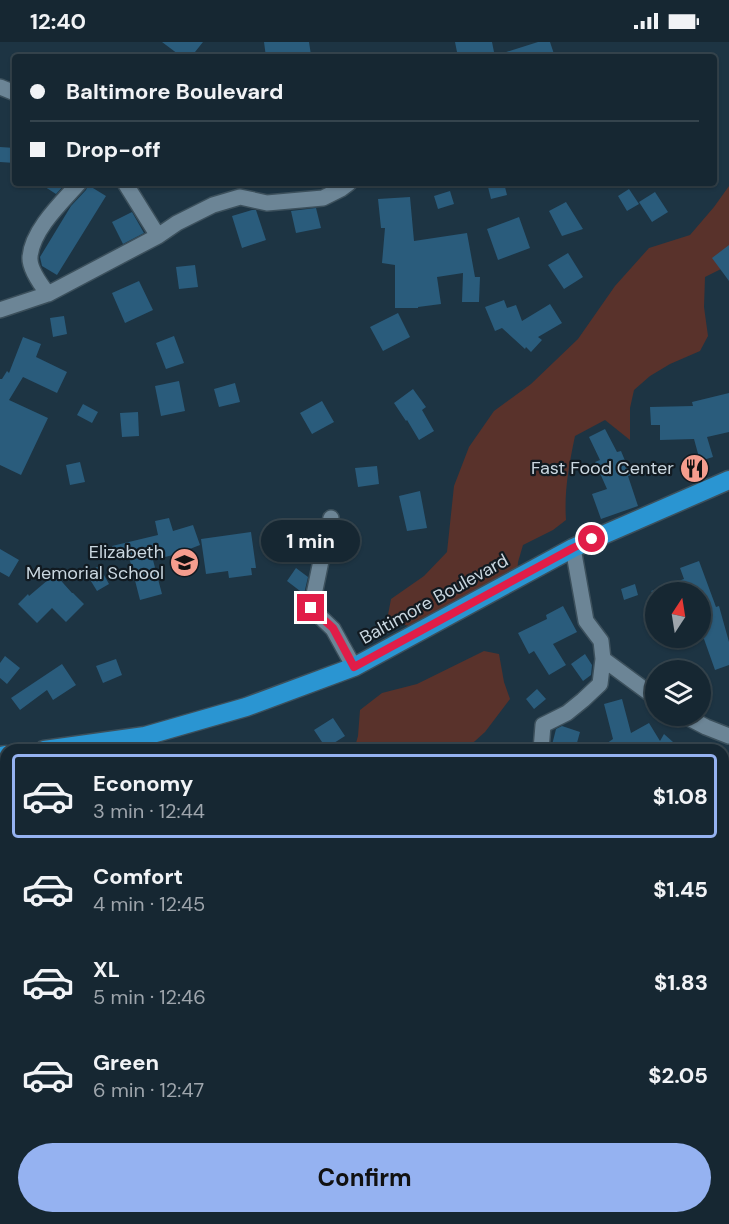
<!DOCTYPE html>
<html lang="en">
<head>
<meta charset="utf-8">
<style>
  :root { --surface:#162732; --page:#23333e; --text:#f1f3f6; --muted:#9ea5ac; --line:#35444d; --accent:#95b2f1 }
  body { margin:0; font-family:"DM Sans",sans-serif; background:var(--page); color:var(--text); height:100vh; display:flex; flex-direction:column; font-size:22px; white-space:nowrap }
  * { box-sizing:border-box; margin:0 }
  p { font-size:20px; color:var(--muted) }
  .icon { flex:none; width:33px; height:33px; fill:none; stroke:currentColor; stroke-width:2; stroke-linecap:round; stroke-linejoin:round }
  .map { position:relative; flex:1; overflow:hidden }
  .side { position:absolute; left:0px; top:702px; width:729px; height:480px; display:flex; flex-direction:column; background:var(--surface); border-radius:18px 18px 0 0; box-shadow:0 2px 4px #0004,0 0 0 2px var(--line) }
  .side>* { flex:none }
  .hud { position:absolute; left:12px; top:12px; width:705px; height:132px; border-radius:6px; box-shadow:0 2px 4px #0004,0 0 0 2px var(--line); display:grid; align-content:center; height:132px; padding:0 18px; background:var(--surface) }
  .needle { width:39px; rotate:12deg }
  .controls { position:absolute; left:645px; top:540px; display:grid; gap:12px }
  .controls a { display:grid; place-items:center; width:66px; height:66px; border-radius:50%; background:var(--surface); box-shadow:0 2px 4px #0004,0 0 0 2px var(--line); font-size:30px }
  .end { position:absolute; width:27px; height:27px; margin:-14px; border:8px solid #e11d48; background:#fff; box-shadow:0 0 0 3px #fff }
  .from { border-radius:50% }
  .bubble { position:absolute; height:42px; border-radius:21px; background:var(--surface); box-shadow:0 2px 4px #0004,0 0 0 2px var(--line); font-size:20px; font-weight:700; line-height:42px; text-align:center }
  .hud b { display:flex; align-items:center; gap:21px; height:57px; font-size:22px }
  .hud b+b { border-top:2px solid var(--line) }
  .hud i { width:15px; height:15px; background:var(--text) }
  ul { padding:10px 0 0; list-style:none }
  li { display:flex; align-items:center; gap:18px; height:84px; margin:0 12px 9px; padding:0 6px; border:3px solid transparent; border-radius:6px }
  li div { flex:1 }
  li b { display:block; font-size:22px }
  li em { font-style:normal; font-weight:700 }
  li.selected { border-color:var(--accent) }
  li>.icon { width:54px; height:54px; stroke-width:1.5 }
  .primary-button { display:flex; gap:12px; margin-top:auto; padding:12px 18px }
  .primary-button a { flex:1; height:69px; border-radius:36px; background:var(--accent); color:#111; font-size:24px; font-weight:700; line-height:69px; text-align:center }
  .status { display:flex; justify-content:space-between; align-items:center; height:42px; padding:0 30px; background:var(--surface); direction:ltr }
  .status svg { height:16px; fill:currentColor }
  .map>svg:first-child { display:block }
  .green { fill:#59322b }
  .building { fill:#2a5c7c }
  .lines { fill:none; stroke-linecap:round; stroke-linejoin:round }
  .street-casing { stroke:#3c505c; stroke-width:18 }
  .highway-casing { stroke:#3c505c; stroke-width:21 }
  .street { stroke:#6c8596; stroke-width:15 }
  .highway { stroke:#2a95d2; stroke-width:18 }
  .route { stroke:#e11d48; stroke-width:8 }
  .labels { text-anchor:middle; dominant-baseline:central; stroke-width:4.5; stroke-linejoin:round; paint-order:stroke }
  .poi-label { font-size:18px; fill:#cad7e0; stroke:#111a21; text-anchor:end }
  .street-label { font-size:18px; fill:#cad7e0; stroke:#111a21 }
</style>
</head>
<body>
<div class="status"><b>12:40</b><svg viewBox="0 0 49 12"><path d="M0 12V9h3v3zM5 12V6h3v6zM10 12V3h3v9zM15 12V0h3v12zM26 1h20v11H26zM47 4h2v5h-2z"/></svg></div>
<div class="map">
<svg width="729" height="1182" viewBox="0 0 729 1182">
  <rect width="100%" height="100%" fill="#1d3443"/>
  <!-- green -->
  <path class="green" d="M 729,144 L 729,223 L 705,235 L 704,265 L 708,294 L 700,309 L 670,322 L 650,334 L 634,348 L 630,366 L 630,398 L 605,378 L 575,394 C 569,423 564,449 566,478 L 553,488 L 523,503 L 518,520 L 516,545 L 427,589 L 387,578 L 391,557 L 424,534 L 447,510 L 454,444 L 469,405 L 494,369 L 531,342 L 578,297 L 615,244 L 649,206 L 690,193 L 714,165 Z
    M 484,609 L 499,612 L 504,640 L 510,657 L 485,690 L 465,708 L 354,708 L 358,694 L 360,668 L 382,651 L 417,642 Z
    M 264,1176 L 374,1176 L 371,1182 L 263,1182 Z"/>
  <!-- building -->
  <path class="building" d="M 162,0 L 203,0 L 191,15 L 182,15 Z
    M 264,0 L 309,0 L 311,13 L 291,15 L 266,15 Z
    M 455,0 L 492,0 L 495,15 L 458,15 Z
    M 538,0 L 550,0 L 555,15 L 500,15 L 500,12 Z
    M 0,105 L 15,106 L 15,121 L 0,120 Z
    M 39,141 L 66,141 L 56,152 Z
    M 487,141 L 504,141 L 507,153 L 491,157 Z
    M 88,143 L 106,154 L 57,233 L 42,224 L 40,215 L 71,164 L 86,148 Z
    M 629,147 L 639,162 L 627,169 L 618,154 Z
    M 450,149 L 454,162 L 438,167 L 434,154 Z
    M 655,150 L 668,170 L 652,180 L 639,160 Z
    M 410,155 L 414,199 L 467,191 L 475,235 L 480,235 L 479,260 L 462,260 L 463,231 L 437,235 L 441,262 L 418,265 L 418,266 L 395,266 L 395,223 L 382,221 L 385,186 L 381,186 L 378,157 Z
    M 566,160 L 583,187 L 562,194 L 549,169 Z
    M 316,166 L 321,186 L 296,191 L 291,169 Z
    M 252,168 L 256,168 L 266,198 L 242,206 L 232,174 Z
    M 132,170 L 144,191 L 123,202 L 112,180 Z
    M 519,175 L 530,206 L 498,218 L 487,187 Z
    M 729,203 L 729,239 L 712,216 Z
    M 568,211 L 583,235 L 564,247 L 548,223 Z
    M 195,223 L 198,245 L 179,247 L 176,225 Z
    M 139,239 L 153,268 L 125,281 L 112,251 Z
    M 504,258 L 507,266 L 516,263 L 522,279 L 550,262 L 562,281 L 538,295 L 542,298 L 531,310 L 526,305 L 525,307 L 502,286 L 495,289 L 485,265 Z
    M 398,271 L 410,295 L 383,309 L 370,285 Z
    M 64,274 L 67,292 L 53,295 L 50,276 Z
    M 174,294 L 184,321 L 166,327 L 156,301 Z
    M 23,295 L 41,302 L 36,315 L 67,330 L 57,351 L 23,335 L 9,358 L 48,376 L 21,433 L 0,423 L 0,337 L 2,337 L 7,329 L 9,331 Z
    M 179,339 L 185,369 L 161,374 L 155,344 Z
    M 235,341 L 240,360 L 219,365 L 214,347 Z
    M 413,347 L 426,365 L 422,368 L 434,389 L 419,398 L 407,378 L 406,379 L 394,361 Z
    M 729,351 L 729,390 L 707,395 L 713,415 L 700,419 L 694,397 L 660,398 L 660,383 L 651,383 L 650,365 L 693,364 L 692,360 Z
    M 322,359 L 334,380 L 312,392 L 300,371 Z
    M 83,362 L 98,370 L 92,381 L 77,373 Z
    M 138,370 L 139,394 L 122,395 L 120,371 Z
    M 605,387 L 617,410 L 621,409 L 631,433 L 628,434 L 638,464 L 601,477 L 592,452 L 607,447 L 595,420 L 600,418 L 589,395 Z
    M 80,420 L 85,440 L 70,443 L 66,423 Z
    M 377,424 L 379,442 L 358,445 L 355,426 Z
    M 420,449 L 427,486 L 407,489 L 399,454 Z
    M 169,476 L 173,489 L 193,483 L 200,503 L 177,512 L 153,518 L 162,552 L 140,558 L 129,515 L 115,518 L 112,504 L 158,493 L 155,479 Z
    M 251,490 L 256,526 L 251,526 L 252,533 L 229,536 L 228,529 L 206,532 L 201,497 Z
    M 0,507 L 19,518 L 9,535 L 0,530 Z
    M 699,519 L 716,565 L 719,564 L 729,600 L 729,623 L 715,628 L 704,597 L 700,598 L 700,550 L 652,550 L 651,549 L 684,537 L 680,526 Z
    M 99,524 L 109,542 L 97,549 L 86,531 Z
    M 296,526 L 308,535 L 304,552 L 287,539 Z
    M 55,532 L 72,551 L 73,551 L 84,562 L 66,580 L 52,566 L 37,581 L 18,562 L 28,552 L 29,554 Z
    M 635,542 L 638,553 L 624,558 L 621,547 Z
    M 563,564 L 577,590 L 553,602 L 566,623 L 549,633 L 534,609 L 529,612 L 518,591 L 547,577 L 546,573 Z
    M 585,612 L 592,623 L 591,633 L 583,639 L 571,622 Z
    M 5,614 L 20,626 L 7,642 L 0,636 L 0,621 Z
    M 116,617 L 122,633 L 103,641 L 96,624 Z
    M 62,622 L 76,643 L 53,658 L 47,648 L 20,668 L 11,656 Z
    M 537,647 L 546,657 L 534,667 L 526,657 Z
    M 622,657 L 631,691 L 649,681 L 660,699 L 664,692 L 682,708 L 597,708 L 613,697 L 604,662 Z
    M 333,676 L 345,694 L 326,706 L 314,688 Z
    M 562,684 L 580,690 L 575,708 L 567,708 L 552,703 L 556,687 Z"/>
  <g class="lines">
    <defs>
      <path id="street" d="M 0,45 L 15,51
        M 125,141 L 158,194
        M 48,252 C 41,243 29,226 30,215 C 32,188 62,160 79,141
        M 0,268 L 48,252 L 158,194 L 177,181 L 213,163 L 240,155 L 267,161 L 323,156 L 341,147 L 349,141
        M 331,476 C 323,505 318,536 311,566 L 333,587 L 354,625
        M 603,617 L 656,656
        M 685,674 L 706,685 L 729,694
        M 541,708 L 543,683 L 567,671 L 583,658 L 600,642 L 603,617 L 601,599 L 586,579 L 573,506
        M 723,956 L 729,963
        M 0,1087 L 6,1082
        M 0,1173 L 6,1182"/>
      <path id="highway" d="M 44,708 L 145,694 L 246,665 L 354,625 L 573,506 L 729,438
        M 0,714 L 6,713"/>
    </defs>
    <!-- street casing -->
    <use href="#street" class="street-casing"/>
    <!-- highway casing -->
    <use href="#highway" class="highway-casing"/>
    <!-- street -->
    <use href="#street" class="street"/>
    <!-- highway -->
    <use href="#highway" class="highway"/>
  </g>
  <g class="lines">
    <!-- route -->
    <path class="route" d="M 311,566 L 333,586 L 354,625 L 573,506 L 592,497"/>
  </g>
  <!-- icons -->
  <defs>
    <symbol id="restaurant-disc" viewBox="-11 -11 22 22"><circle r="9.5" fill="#f59d8e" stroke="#111a21"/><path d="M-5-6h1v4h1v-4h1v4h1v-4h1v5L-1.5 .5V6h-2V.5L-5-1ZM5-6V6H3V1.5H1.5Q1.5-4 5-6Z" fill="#111"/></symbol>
    <symbol id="school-disc" viewBox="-11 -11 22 22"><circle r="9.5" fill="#f59d8e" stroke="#111a21"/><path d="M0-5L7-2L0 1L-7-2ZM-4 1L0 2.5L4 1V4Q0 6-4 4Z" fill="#111"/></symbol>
  </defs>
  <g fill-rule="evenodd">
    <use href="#restaurant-disc" x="678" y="410" width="33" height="33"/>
    <use href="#school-disc" x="168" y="504" width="33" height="33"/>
  </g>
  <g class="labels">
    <!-- poi labels -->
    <g class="poi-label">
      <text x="674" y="426">Fast Food Center</text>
      <text x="164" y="510">Elizabeth<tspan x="164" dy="21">Memorial School</tspan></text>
    </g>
    <!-- street labels -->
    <g class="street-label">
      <text transform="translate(434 557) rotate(-29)">Baltimore Boulevard</text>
    </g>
  </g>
</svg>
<div class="controls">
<a><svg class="needle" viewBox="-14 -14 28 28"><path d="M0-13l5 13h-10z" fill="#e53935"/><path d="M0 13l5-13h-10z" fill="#9ea5ac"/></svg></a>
<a><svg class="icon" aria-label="layers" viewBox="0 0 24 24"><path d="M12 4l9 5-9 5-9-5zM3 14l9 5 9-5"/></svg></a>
</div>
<i class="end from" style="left:592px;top:497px"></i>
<i class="end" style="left:311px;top:566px"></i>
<div class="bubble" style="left:261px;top:478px;width:99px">1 min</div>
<div class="hud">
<b><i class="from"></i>Baltimore Boulevard</b>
<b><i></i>Drop-off</b>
</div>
<section class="side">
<ul>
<li class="selected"><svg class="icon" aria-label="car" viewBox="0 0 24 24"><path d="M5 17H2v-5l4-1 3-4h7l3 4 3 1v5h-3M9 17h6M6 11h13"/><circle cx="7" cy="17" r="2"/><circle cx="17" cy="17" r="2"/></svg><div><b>Economy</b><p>3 min · 12:44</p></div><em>$1.08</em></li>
<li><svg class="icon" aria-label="car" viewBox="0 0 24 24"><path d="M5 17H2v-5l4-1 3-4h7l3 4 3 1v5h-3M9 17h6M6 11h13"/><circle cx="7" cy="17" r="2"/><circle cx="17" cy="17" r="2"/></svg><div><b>Comfort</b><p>4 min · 12:45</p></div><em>$1.45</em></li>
<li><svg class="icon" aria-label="car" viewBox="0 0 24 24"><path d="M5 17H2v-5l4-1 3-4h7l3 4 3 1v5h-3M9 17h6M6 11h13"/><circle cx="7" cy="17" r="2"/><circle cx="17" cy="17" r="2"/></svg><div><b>XL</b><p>5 min · 12:46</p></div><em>$1.83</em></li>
<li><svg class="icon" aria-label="car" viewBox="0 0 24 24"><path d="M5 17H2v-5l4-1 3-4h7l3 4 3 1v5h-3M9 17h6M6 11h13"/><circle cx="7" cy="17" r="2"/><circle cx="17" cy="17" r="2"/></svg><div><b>Green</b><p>6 min · 12:47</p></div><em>$2.05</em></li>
</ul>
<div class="primary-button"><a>Confirm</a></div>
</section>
</div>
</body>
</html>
